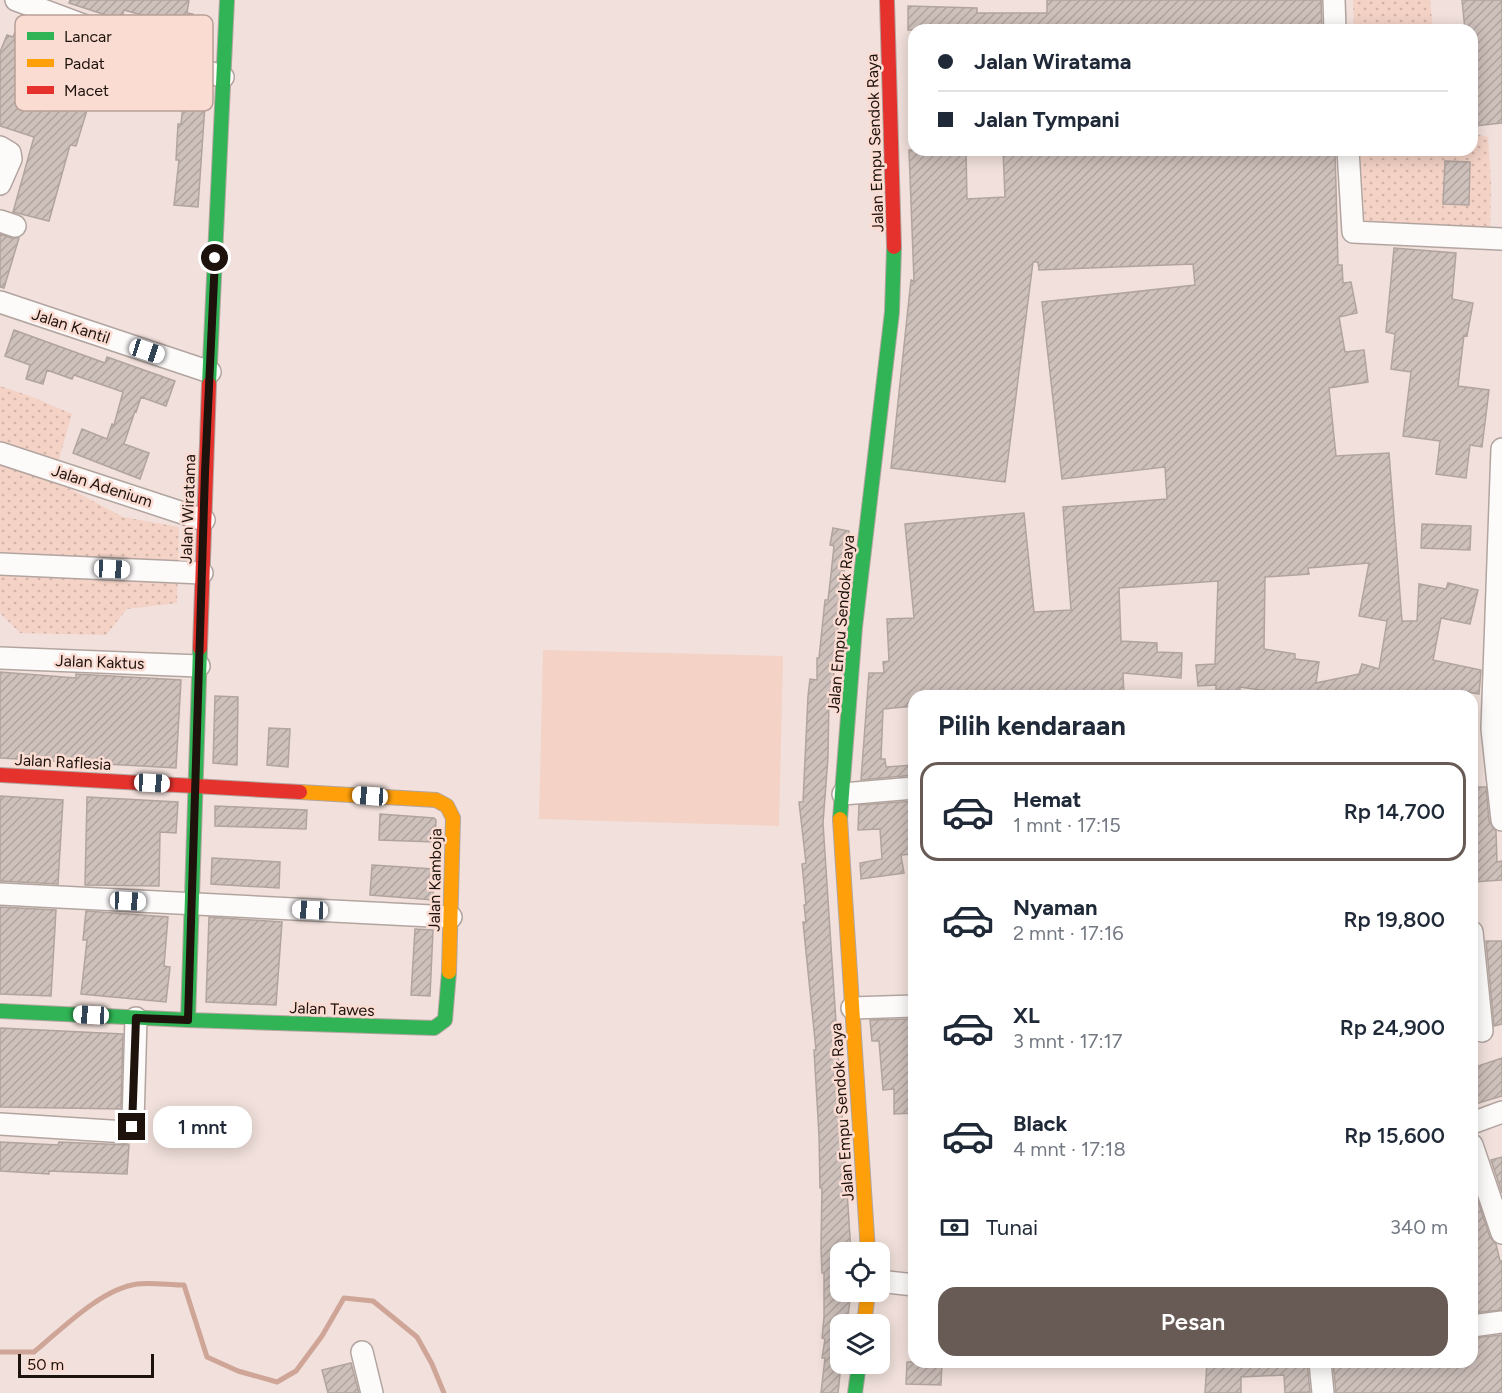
<!DOCTYPE html>
<html lang="id">
<head>
<meta charset="utf-8">
<style>
  :root { --surface:#fff; --page:#f6f6f7; --text:#1f2937; --muted:#747a83; --line:#e0e1e3; --accent:#685a55 }
  body { margin:0; font-family:Figtree,sans-serif; background:var(--page); color:var(--text); height:100vh; display:flex; flex-direction:column; font-size:22px; white-space:nowrap }
  * { box-sizing:border-box; margin:0 }
  p { font-size:20px; color:var(--muted) }
  .icon { flex:none; width:33px; height:33px; fill:none; stroke:currentColor; stroke-width:2; stroke-linecap:round; stroke-linejoin:round }
  .map { position:relative; flex:1; overflow:hidden }
  .panel { position:absolute; left:908px; top:690px; width:570px; height:678px; display:flex; flex-direction:column; background:var(--surface); border-radius:18px; box-shadow:0 3px 15px #0003 }
  .panel>* { flex:none }
  .banner { position:absolute; left:908px; top:24px; width:570px; height:132px; border-radius:18px; box-shadow:0 3px 15px #0003; display:grid; align-content:center; height:132px; padding:0 30px; background:var(--surface) }
  .controls { position:absolute; left:830px; top:1242px; display:grid; gap:12px }
  .controls a { display:grid; place-items:center; width:60px; height:60px; border-radius:12px; background:var(--surface); box-shadow:0 3px 15px #0003; font-size:30px }
  .scale { position:absolute; left:18px; bottom:15px; width:136px; box-sizing:border-box; padding-left:6px; border:3px solid #1e120d; border-top:0; font-size:16px; line-height:21px; white-space:nowrap; color:#1e120d; -webkit-text-stroke:4px #fadcd2; paint-order:stroke }
  .end { position:absolute; width:27px; height:27px; margin:-14px; border:8px solid #1e120d; background:#fff; box-shadow:0 0 0 3px #fff }
  .from { border-radius:50% }
  .bubble { position:absolute; height:42px; border-radius:18px; background:var(--surface); box-shadow:0 3px 15px #0003; font-size:20px; font-weight:600; line-height:42px; text-align:center }
  .car { position:absolute; width:18px; height:36px; margin:-18px -9px; border-radius:8px; box-shadow:0 0 4px 2px #0007; background:linear-gradient(#fff 24%,#345 0 40%,#fff 0 76%,#345 0 86%,#fff 0) }
  .banner b { display:flex; align-items:center; gap:21px; height:57px; font-size:22px }
  .banner b+b { border-top:2px solid var(--line) }
  .banner i { width:15px; height:15px; background:var(--text) }
  ul { padding:0; list-style:none }
  li { display:flex; align-items:center; gap:18px; height:99px; margin:0 12px 9px; padding:0 18px; border:3px solid transparent; border-radius:18px }
  li div { flex:1 }
  li b { display:block; font-size:22px }
  li em { font-style:normal; font-weight:600 }
  li.active { border-color:var(--accent) }
  li>.icon { width:54px; height:54px; stroke-width:1.5 }
  h2 { padding:0 30px; font-size:27px; line-height:72px }
  .pay { display:flex; align-items:center; gap:15px; height:66px; padding:0 30px; font-size:22px }
  .pay p { margin-inline-start:auto }
  .action { display:flex; gap:12px; margin-top:auto; padding:12px 30px }
  .action a { flex:1; height:69px; border-radius:18px; background:var(--accent); color:#fff; font-size:24px; font-weight:600; line-height:69px; text-align:center }
  .map>svg:first-child { display:block }
  .grass { fill:url(#grass-dots) }
  .pitch { fill:#f4d2c6 }
  .lines { fill:none; stroke-linecap:round; stroke-linejoin:round }
  .stream { stroke:#cea597; stroke-width:5 }
  .building { fill:url(#building-hatch); stroke:#b1a49e; stroke-width:1.5; fill-rule:evenodd }
  .street-casing { stroke:#b2a5a0; stroke-width:24 }
  .fast-casing { stroke:#b2a5a0; stroke-width:16 }
  .slow-casing { stroke:#b2a5a0; stroke-width:16 }
  .jam-casing { stroke:#b2a5a0; stroke-width:16 }
  .street { stroke:#fdfafa; stroke-width:21 }
  .fast { stroke:#30b455; stroke-width:14 }
  .slow { stroke:#ff9f0a; stroke-width:14 }
  .jam { stroke:#e5322d; stroke-width:14 }
  .route { stroke:#1e120d; stroke-width:8 }
  .labels { text-anchor:middle; dominant-baseline:central; stroke-width:5; stroke-linejoin:round; paint-order:stroke }
  .street-label { font-size:16px; fill:#1e120d; stroke:#fadcd2 }
  .key { fill:#fadcd2; stroke:#b89f97; stroke-width:1.5 }
  .key-label { font-size:16px; fill:#1e120d }
</style>
</head>
<body>
<div class="map">
<svg width="1502" height="1393" viewBox="0 0 1502 1393">
  <defs>
    <pattern id="grass-dots" width="8" height="8" patternUnits="userSpaceOnUse" patternTransform="scale(1.5)"><rect width="8" height="8" fill="#f4d2c6"/><path d="M2 2h.1M6 6h.1" fill="none" stroke="#d1b3a9" stroke-width="1.8" stroke-linecap="round"/></pattern>
    <pattern id="building-hatch" width="6" height="6" patternUnits="userSpaceOnUse" patternTransform="scale(1.5)"><rect width="6" height="6" fill="#cec0bb"/><path d="M-1 1l2-2M0 6l6-6M5 7l2-2" fill="none" stroke="#b0a4a0"/></pattern>
  </defs>
  <rect width="100%" height="100%" fill="#f1e0db"/>
  <!-- grass -->
  <path class="grass" d="M 1353,0 L 1430,0 L 1433,30 L 1354,30 Z
    M 1472,133 L 1488,137 L 1491,184 L 1490,229 L 1365,225 L 1360,150 L 1472,150 Z
    M 0,386 L 30,396 L 72,414 L 53,480 L 123,517 L 179,527 L 177,603 L 127,609 L 106,635 L 20,633 L 0,613 Z"/>
  <!-- pitch -->
  <path class="pitch" d="M 543,650 L 783,656 L 779,826 L 539,819 Z"/>
  <g class="lines">
    <!-- stream -->
    <path class="stream" d="M 0,1352 L 34,1352 C 62,1329 101,1289 137,1284 C 152,1282 169,1285 184,1285 L 207,1357 L 238,1371 L 277,1382 L 296,1371 L 322,1336 L 344,1298 L 373,1301 L 417,1337 L 432,1364 L 444,1393"/>
  </g>
  <!-- building -->
  <path class="building" d="M 70,0 L 189,0 L 187,13 L 193,14 L 186,40 L 149,31 L 152,18 L 124,10 L 121,20 L 69,3 Z
    M 1047,0 L 1321,0 L 1322,30 L 908,30 L 908,6 L 977,8 L 977,13 L 1047,13 Z
    M 1462,0 L 1502,0 L 1502,123 L 1475,126 L 1472,92 L 1472,30 L 1465,30 Z
    M 18,25 L 110,56 L 104,72 L 114,76 L 106,99 L 92,94 L 76,146 L 70,145 L 49,221 L 13,212 L 34,137 L 0,126 L 0,52 L 7,35 L 13,37 ZM 36,58 L 63,68 L 61,75 L 71,79 L 63,107 L 23,93 Z
    M 185,87 L 206,90 L 198,207 L 174,205 L 179,160 L 176,160 L 178,124 L 181,124 Z
    M 909,150 L 966,150 L 967,199 L 1005,197 L 1003,150 L 1335,150 L 1338,265 L 1342,265 L 1343,283 L 1351,282 L 1357,313 L 1339,317 L 1345,352 L 1364,350 L 1368,382 L 1329,388 L 1336,456 L 1389,453 L 1402,621 L 1417,621 L 1419,584 L 1446,589 L 1448,583 L 1478,590 L 1470,624 L 1441,618 L 1433,660 L 1481,670 L 1479,694 L 1463,691 L 1462,696 L 1288,696 L 1288,694 L 1240,687 L 1240,691 L 1216,690 L 1216,685 L 1198,686 L 1196,665 L 1215,664 L 1218,581 L 1119,588 L 1121,641 L 1157,643 L 1157,652 L 1182,653 L 1181,678 L 1123,673 L 1124,696 L 914,696 L 914,706 L 883,709 L 881,759 L 885,759 L 886,767 L 914,765 L 914,775 L 861,780 L 869,673 L 884,673 L 883,662 L 889,661 L 887,619 L 914,618 L 905,524 L 1024,513 L 1034,612 L 1071,610 L 1063,507 L 1167,499 L 1165,467 L 1062,479 L 1042,302 L 1195,285 L 1193,264 L 1039,270 L 1038,262 L 1033,262 L 1005,482 L 891,468 L 911,280 L 914,281 ZM 1369,563 L 1359,616 L 1387,621 L 1379,669 L 1362,664 L 1359,674 L 1316,683 L 1319,662 L 1295,659 L 1295,654 L 1264,649 L 1265,577 L 1309,574 L 1308,568 Z
    M 1445,161 L 1470,162 L 1469,205 L 1443,204 Z
    M 0,234 L 11,238 L 19,238 L 4,288 L 0,287 Z
    M 1394,248 L 1456,253 L 1452,299 L 1473,303 L 1467,336 L 1464,335 L 1458,386 L 1489,390 L 1482,447 L 1470,445 L 1466,478 L 1436,474 L 1440,441 L 1403,436 L 1411,372 L 1391,369 L 1395,334 L 1386,332 Z
    M 14,330 L 105,363 L 107,357 L 175,381 L 166,406 L 141,397 L 136,412 L 135,411 L 124,444 L 149,453 L 140,479 L 73,453 L 82,429 L 107,439 L 112,424 L 114,425 L 123,392 L 74,375 L 72,379 L 47,370 L 43,384 L 26,379 L 30,365 L 5,356 Z
    M 1422,524 L 1471,526 L 1470,550 L 1421,548 Z
    M 833,528 L 849,531 L 838,626 L 832,695 L 829,695 L 828,757 L 823,823 L 851,1252 L 840,1252 L 840,1292 L 851,1292 L 847,1324 L 840,1324 L 841,1365 L 838,1393 L 821,1393 L 825,1358 L 822,1358 L 825,1339 L 822,1338 L 824,1317 L 824,1273 L 822,1273 L 821,1248 L 822,1188 L 820,1188 L 819,1135 L 814,1050 L 816,1050 L 803,922 L 806,922 L 804,905 L 806,905 L 802,864 L 806,863 L 799,802 L 803,802 L 808,696 L 810,679 L 817,680 L 817,658 L 819,658 L 825,600 L 828,600 L 831,574 L 834,546 L 830,545 Z
    M 0,672 L 76,678 L 76,674 L 181,680 L 176,768 L 0,758 Z
    M 215,696 L 238,697 L 237,765 L 213,763 Z
    M 269,728 L 290,729 L 288,767 L 267,765 Z
    M 1477,787 L 1486,787 L 1489,821 L 1496,831 L 1497,862 L 1502,861 L 1502,880 L 1473,882 L 1472,803 Z
    M 0,796 L 63,800 L 58,884 L 0,881 Z
    M 87,797 L 178,802 L 176,833 L 160,832 L 159,886 L 85,885 Z
    M 914,801 L 914,830 L 910,830 L 912,854 L 901,855 L 904,873 L 861,879 L 860,863 L 882,859 L 880,829 L 858,830 L 859,805 Z
    M 215,806 L 307,810 L 306,829 L 215,826 Z
    M 380,814 L 434,818 L 436,820 L 435,842 L 379,840 Z
    M 212,858 L 280,862 L 279,888 L 211,884 Z
    M 372,865 L 434,869 L 433,900 L 370,895 Z
    M 0,907 L 56,910 L 51,996 L 0,994 Z
    M 86,911 L 168,917 L 164,966 L 170,967 L 166,1002 L 81,994 L 87,940 L 83,940 Z
    M 209,917 L 282,922 L 276,1005 L 206,1002 Z
    M 415,929 L 433,930 L 430,996 L 411,995 Z
    M 1486,941 L 1502,941 L 1502,1024 L 1494,1026 Z
    M 914,1019 L 914,1113 L 894,1114 L 894,1089 L 883,1090 L 879,1041 L 872,1041 L 870,1020 Z
    M 0,1028 L 123,1034 L 121,1109 L 0,1107 Z
    M 1502,1058 L 1502,1096 L 1472,1105 L 1472,1068 Z
    M 0,1142 L 58,1145 L 59,1142 L 129,1145 L 127,1174 L 49,1171 L 49,1174 L 0,1171 Z
    M 1502,1157 L 1502,1193 L 1491,1160 Z
    M 1472,1183 L 1490,1237 L 1496,1244 L 1500,1261 L 1502,1261 L 1502,1310 L 1472,1313 Z
    M 1502,1335 L 1502,1393 L 1336,1393 L 1333,1362 L 1472,1362 L 1472,1338 Z
    M 907,1362 L 942,1362 L 941,1385 L 906,1384 Z
    M 1207,1362 L 1307,1362 L 1310,1392 L 1285,1393 L 1284,1375 L 1241,1377 L 1241,1393 L 1205,1393 Z
    M 351,1363 L 359,1393 L 328,1393 L 322,1370 Z"/>
  <g class="lines">
    <defs>
      <path id="street" d="M 16,0 L 223,77
        M 1334,0 L 1335,30
        M 0,147 L 10,153 L 11,159 L 0,184
        M 1348,150 L 1353,232 L 1502,239
        M 0,221 L 15,226
        M 0,302 L 210,372
        M 1502,449 L 1492,729 L 1502,820
        M 0,453 L 204,520
        M 0,564 L 202,573
        M 0,658 L 199,666
        M 843,794 L 914,788
        M 0,894 L 451,917
        M 1472,932 L 1482,1031
        M 852,1008 L 914,1006
        M 1472,1123 L 1502,1112
        M 0,1124 L 126,1132 L 132,1127 L 133,1122 L 136,1018
        M 1472,1145 L 1502,1233
        M 879,1281 L 914,1285
        M 1472,1326 L 1502,1322
        M 362,1352 L 372,1393
        M 1320,1362 L 1323,1393"/>
      <path id="fast" d="M 209,384 L 227,0
        M 840,819 L 855,627 L 892,312 L 894,247
        M 0,1011 L 188,1020 L 434,1028 L 445,1020 L 449,972
        M 188,1020 L 200,648
        M 855,1393 L 859,1364"/>
      <path id="slow" d="M 300,792 L 436,800 L 447,806 L 453,818 L 449,972
        M 840,819 L 868,1252
        M 864,1324 L 868,1292"/>
      <path id="jam" d="M 887,0 L 894,247
        M 200,648 L 209,384
        M 0,775 L 300,792"/>
    </defs>
    <!-- street casing -->
    <use href="#street" class="street-casing"/>
    <!-- fast casing -->
    <use href="#fast" class="fast-casing"/>
    <!-- slow casing -->
    <use href="#slow" class="slow-casing"/>
    <!-- jam casing -->
    <use href="#jam" class="jam-casing"/>
    <!-- street -->
    <use href="#street" class="street"/>
    <!-- fast -->
    <use href="#fast" class="fast"/>
    <!-- slow -->
    <use href="#slow" class="slow"/>
    <!-- jam -->
    <use href="#jam" class="jam"/>
  </g>
  <g class="lines">
    <!-- route -->
    <path class="route" d="M 132,1127 L 136,1018 L 188,1020 L 205,472 L 215,258"/>
  </g>
  <g class="labels">
    <!-- street labels -->
    <g class="street-label">
      <text transform="translate(875 143) rotate(-92)">Jalan Empu Sendok Raya</text>
      <text transform="translate(71 326) rotate(18)">Jalan Kantil</text>
      <text transform="translate(102 486) rotate(18)">Jalan Adenium</text>
      <text transform="translate(188 509) rotate(-88)">Jalan Wiratama</text>
      <text transform="translate(841 624) rotate(-85)">Jalan Empu Sendok Raya</text>
      <text transform="translate(100 662) rotate(2)">Jalan Kaktus</text>
      <text transform="translate(63 762) rotate(3)">Jalan Raflesia</text>
      <text transform="translate(435 880) rotate(-89)">Jalan Kamboja</text>
      <text transform="translate(332 1009) rotate(2)">Jalan Tawes</text>
      <text transform="translate(842 1112) rotate(-94)">Jalan Empu Sendok Raya</text>
    </g>
  </g>
  <!-- legend -->
  <rect x="15" y="15" width="198" height="96" rx="9" class="key"/>
  <rect x="27" y="32" width="27" height="8" fill="#30b455"/>
  <rect x="27" y="59" width="27" height="8" fill="#ff9f0a"/>
  <rect x="27" y="86" width="27" height="8" fill="#e5322d"/>
  <g class="key-label">
    <text x="64" y="42">Lancar</text>
    <text x="64" y="69">Padat</text>
    <text x="64" y="96">Macet</text>
  </g>
</svg>
<div class="controls">
<a><svg class="icon" aria-label="locate" viewBox="0 0 24 24"><circle cx="12" cy="12" r="6"/><path d="M12 2v4M12 18v4M2 12h4M18 12h4"/></svg></a>
<a><svg class="icon" aria-label="layers" viewBox="0 0 24 24"><path d="M12 4l9 5-9 5-9-5zM3 14l9 5 9-5"/></svg></a>
</div>
<div class="scale">50 m</div>
<i class="end from" style="left:215px;top:258px"></i>
<i class="end" style="left:132px;top:1127px"></i>
<div class="bubble" style="left:153px;top:1106px;width:99px">1 mnt</div>
<i class="car" style="left:147px;top:351px;rotate:108deg"></i>
<i class="car" style="left:112px;top:569px;rotate:93deg"></i>
<i class="car" style="left:152px;top:783px;rotate:93deg"></i>
<i class="car" style="left:370px;top:796px;rotate:274deg"></i>
<i class="car" style="left:128px;top:901px;rotate:93deg"></i>
<i class="car" style="left:310px;top:910px;rotate:273deg"></i>
<i class="car" style="left:91px;top:1015px;rotate:273deg"></i>
<div class="banner">
<b><i class="from"></i>Jalan Wiratama</b>
<b><i></i>Jalan Tympani</b>
</div>
<section class="panel">
<h2>Pilih kendaraan</h2>
<ul>
<li class="active"><svg class="icon" aria-label="car" viewBox="0 0 24 24"><path d="M5 17H2v-5l4-1 3-4h7l3 4 3 1v5h-3M9 17h6M6 11h13"/><circle cx="7" cy="17" r="2"/><circle cx="17" cy="17" r="2"/></svg><div><b>Hemat</b><p>1 mnt · 17:15</p></div><em>Rp 14,700</em></li>
<li><svg class="icon" aria-label="car" viewBox="0 0 24 24"><path d="M5 17H2v-5l4-1 3-4h7l3 4 3 1v5h-3M9 17h6M6 11h13"/><circle cx="7" cy="17" r="2"/><circle cx="17" cy="17" r="2"/></svg><div><b>Nyaman</b><p>2 mnt · 17:16</p></div><em>Rp 19,800</em></li>
<li><svg class="icon" aria-label="car" viewBox="0 0 24 24"><path d="M5 17H2v-5l4-1 3-4h7l3 4 3 1v5h-3M9 17h6M6 11h13"/><circle cx="7" cy="17" r="2"/><circle cx="17" cy="17" r="2"/></svg><div><b>XL</b><p>3 mnt · 17:17</p></div><em>Rp 24,900</em></li>
<li><svg class="icon" aria-label="car" viewBox="0 0 24 24"><path d="M5 17H2v-5l4-1 3-4h7l3 4 3 1v5h-3M9 17h6M6 11h13"/><circle cx="7" cy="17" r="2"/><circle cx="17" cy="17" r="2"/></svg><div><b>Black</b><p>4 mnt · 17:18</p></div><em>Rp 15,600</em></li>
</ul>
<div class="pay"><svg class="icon" aria-label="cash" viewBox="0 0 24 24"><path d="M3 7h18v10H3z"/><circle cx="12" cy="12" r="2"/></svg>Tunai<p>340 m</p></div>
<div class="action"><a>Pesan</a></div>
</section>
</div>
</body>
</html>
